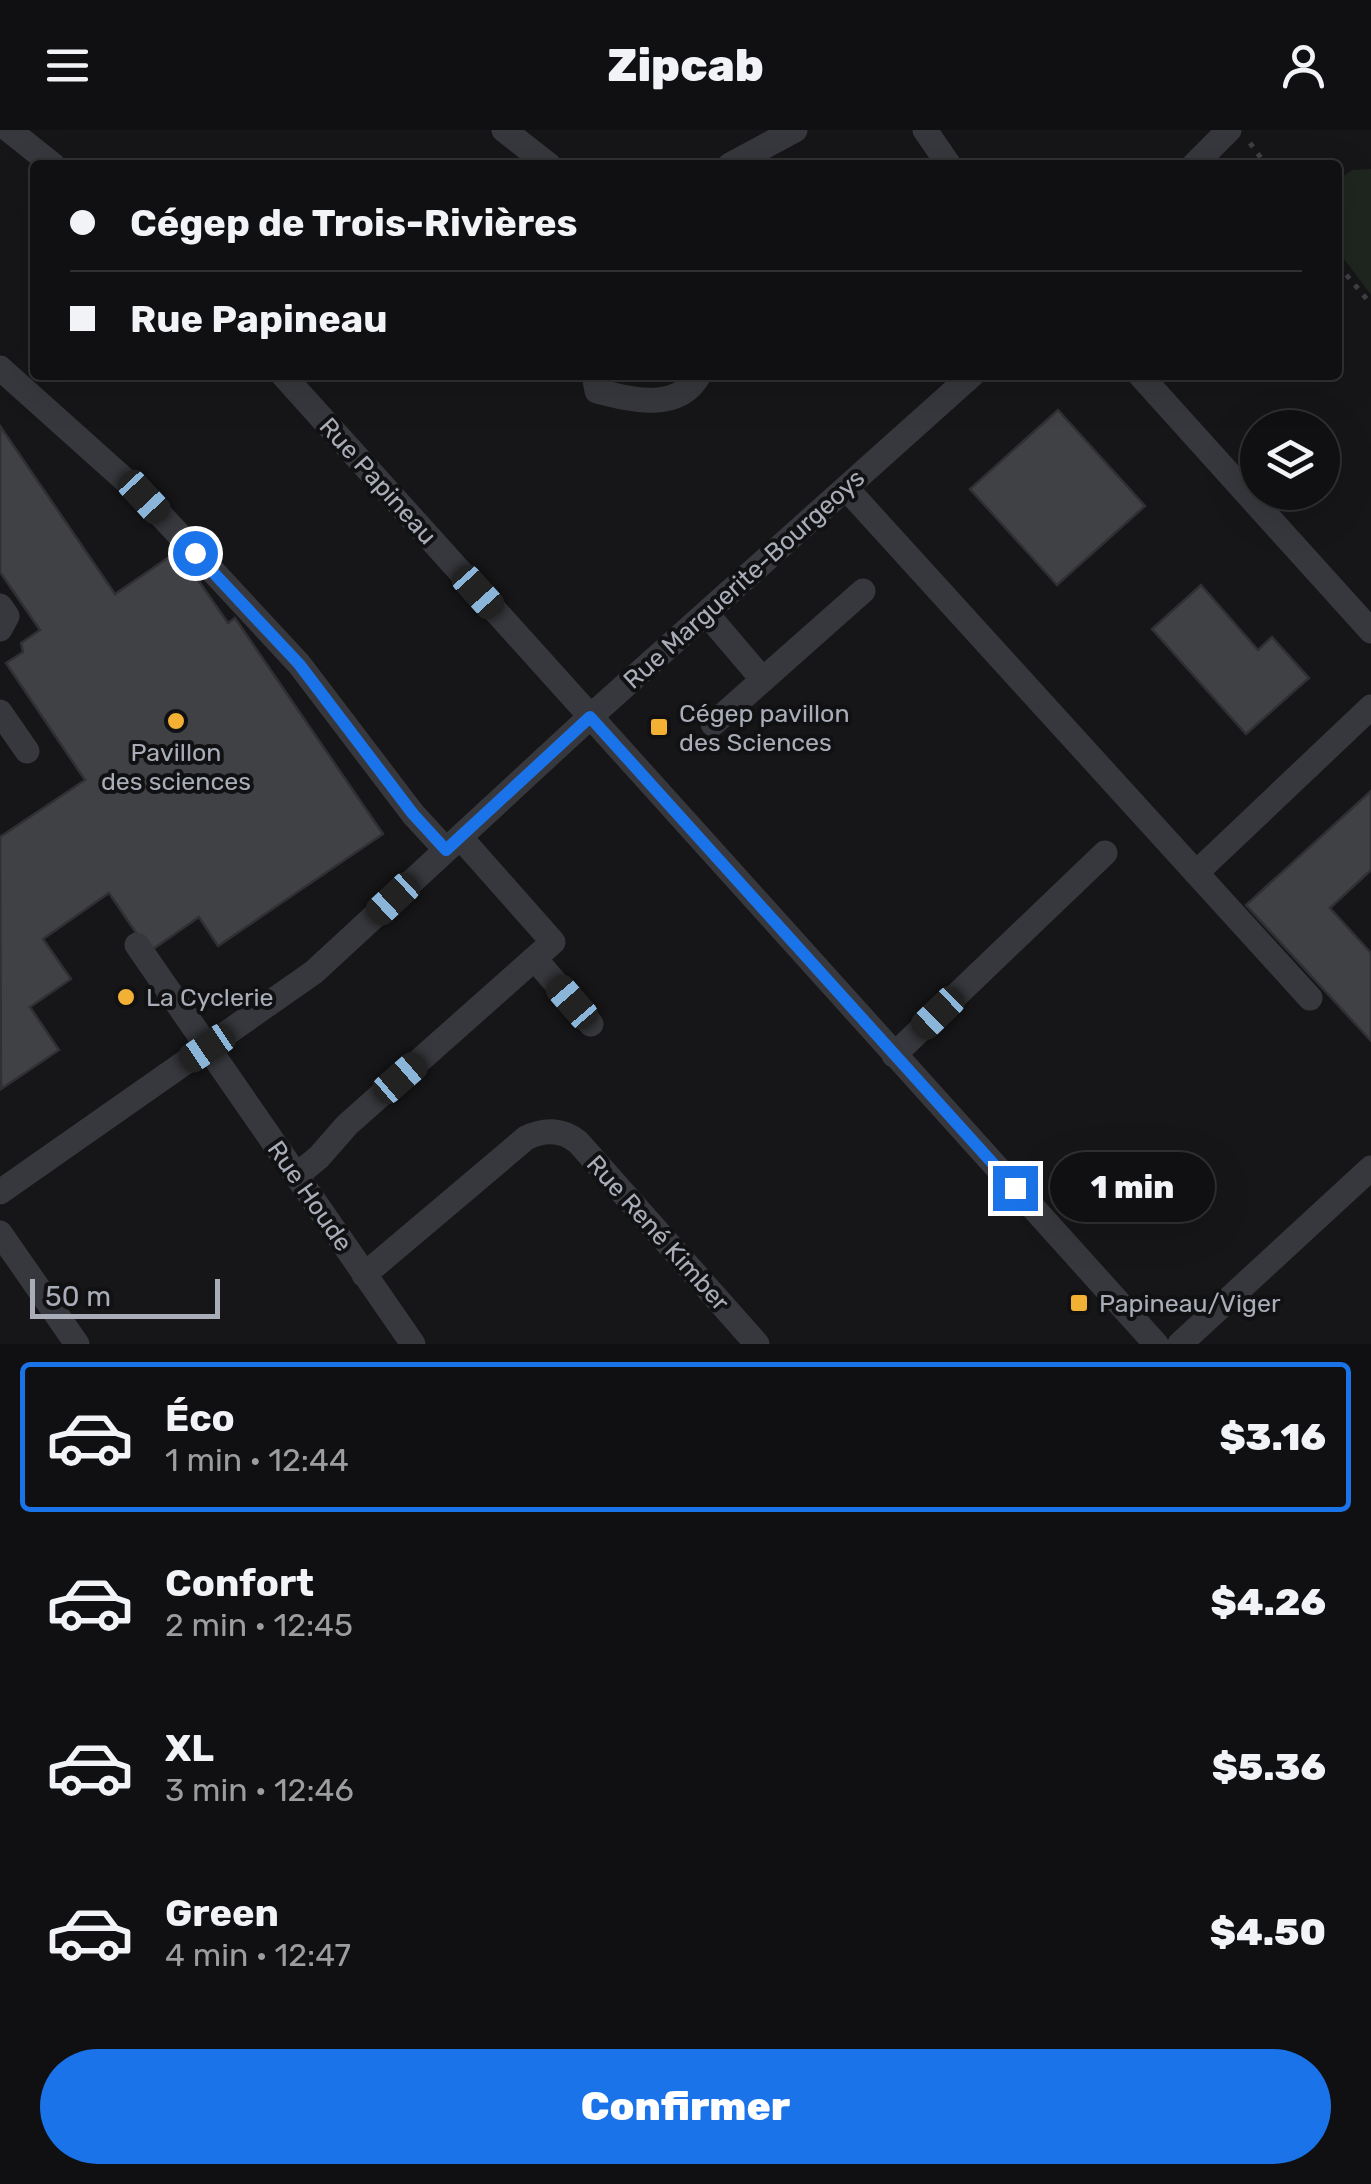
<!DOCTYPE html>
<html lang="fr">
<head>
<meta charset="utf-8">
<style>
  :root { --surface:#101012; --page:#1e1e20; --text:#f1f3f6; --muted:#9c9d9f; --line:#303032; --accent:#1a73e8 }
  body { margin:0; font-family:Rubik,sans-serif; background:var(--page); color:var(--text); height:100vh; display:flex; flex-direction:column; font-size:38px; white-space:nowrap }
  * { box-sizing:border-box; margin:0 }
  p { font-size:32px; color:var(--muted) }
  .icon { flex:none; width:55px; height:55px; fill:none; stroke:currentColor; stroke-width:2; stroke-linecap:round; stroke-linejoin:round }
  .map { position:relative; height:1214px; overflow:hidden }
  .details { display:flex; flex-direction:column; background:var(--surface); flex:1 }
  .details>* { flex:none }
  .top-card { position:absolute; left:30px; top:30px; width:1312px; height:220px; border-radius:10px; box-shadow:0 10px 40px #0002,0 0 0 2px var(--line); display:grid; align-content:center; height:220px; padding:0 40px; background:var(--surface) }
  .tools { position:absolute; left:1240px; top:280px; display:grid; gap:20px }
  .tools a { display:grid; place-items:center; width:100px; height:100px; border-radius:50%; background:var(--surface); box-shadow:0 10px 40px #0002,0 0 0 2px var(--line); font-size:50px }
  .scale { position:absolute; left:30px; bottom:25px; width:190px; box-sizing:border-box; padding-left:10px; border:5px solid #a8adb8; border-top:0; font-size:28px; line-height:35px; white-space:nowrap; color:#a8adb8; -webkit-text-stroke:8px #111113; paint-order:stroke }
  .end { position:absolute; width:45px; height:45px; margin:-22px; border:12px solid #1a73e8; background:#fff; box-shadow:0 0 0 5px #fff }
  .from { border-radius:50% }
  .bubble { position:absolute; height:70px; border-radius:35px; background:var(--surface); box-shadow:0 10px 40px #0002,0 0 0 2px var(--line); font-size:32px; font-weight:800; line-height:70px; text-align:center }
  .car { position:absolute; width:30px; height:60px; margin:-30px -15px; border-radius:12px; box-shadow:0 0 8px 2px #0007; background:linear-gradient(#222 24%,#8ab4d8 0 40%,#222 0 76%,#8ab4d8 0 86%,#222 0) }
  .top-card b { display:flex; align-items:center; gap:35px; height:95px; font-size:38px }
  .top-card b+b { border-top:2px solid var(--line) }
  .top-card i { width:25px; height:25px; background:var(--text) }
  ul { padding:18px 0 0; list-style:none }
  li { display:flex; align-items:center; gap:30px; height:150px; margin:0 20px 15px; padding:0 20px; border:5px solid transparent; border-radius:10px }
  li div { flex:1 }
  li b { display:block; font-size:38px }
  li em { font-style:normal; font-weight:800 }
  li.selected { border-color:var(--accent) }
  li>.icon { width:90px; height:90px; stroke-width:1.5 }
  .primary-button { display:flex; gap:20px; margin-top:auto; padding:20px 40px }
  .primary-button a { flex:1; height:115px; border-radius:60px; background:var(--accent); color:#fff; font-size:40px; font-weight:800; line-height:115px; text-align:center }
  header { display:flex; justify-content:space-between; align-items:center; height:130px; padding:0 40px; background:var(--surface); font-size:45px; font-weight:800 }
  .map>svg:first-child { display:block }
  .green { fill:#1e261f }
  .building { fill:#404145; stroke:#303034; stroke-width:2.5 }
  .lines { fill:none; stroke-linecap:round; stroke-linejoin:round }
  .path { stroke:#3d3f44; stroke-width:5; stroke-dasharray:5 8; stroke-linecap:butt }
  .minor { stroke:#37383d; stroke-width:25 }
  .route { stroke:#1a73e8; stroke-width:12 }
  .poi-dot { fill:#f2b134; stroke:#111113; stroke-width:4 }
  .labels { text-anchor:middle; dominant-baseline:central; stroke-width:8; stroke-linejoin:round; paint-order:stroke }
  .street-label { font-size:25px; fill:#a8adb8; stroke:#111113 }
  .poi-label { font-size:25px; fill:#a8adb8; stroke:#111113; text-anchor:start }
</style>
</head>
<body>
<header><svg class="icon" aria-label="menu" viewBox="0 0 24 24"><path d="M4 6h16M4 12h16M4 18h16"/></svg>Zipcab<svg class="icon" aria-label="person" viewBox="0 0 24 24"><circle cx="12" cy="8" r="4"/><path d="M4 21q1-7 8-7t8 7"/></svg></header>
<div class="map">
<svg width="1371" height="1214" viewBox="0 0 1371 1214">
  <rect width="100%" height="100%" fill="#161618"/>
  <!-- green -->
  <path class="green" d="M 1371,39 L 1371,165 L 1338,121 L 1338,50 L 1352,40 Z"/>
  <!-- building -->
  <path class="building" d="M 1058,280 L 1145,376 L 1057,455 L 970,359 Z
    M 0,296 L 115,464 L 178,421 L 228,493 L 235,488 L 383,704 L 218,816 L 199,787 L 149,822 L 109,763 L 43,809 L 71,849 L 30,877 L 59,920 L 1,959 L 0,707 L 85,650 L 6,533 L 23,522 L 21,513 L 40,500 L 0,442 Z
    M 1201,455 L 1258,520 L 1272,507 L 1309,548 L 1246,604 L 1152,499 Z
    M 1371,661 L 1371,740 L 1330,778 L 1371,823 L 1371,911 L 1246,775 Z"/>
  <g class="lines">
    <!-- path -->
    <path class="path" d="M 1250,13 L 1266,35
      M 1338,135 L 1371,174"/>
    <!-- minor -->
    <path class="minor" d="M 9,0 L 53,35
      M 504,0 L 549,35
      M 925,0 L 949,35
      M 730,35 L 795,0
      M 1194,35 L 1229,0
      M 0,238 L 144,367 L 299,534 L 413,684 L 446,720
      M 283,245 L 1156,1214
      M 594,245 L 597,261 C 632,270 678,282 699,245
      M 1140,245 L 1371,501
      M 846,358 L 1310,868
      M 0,476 L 7,486 L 0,499
      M 706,483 L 763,550
      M 0,582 L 27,621
      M 713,594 L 863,461
      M 1196,743 L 1371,577
      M 137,815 L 413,1214
      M 535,829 L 591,894
      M 894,925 L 1105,723
      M 296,1046 L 319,1027 L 347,995 L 553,812 L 460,707
      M 0,1062 L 314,842 L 590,587 L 972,245
      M 0,1103 L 77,1214
      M 364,1145 L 526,1008 C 544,999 562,999 578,1012 L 757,1214
      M 1180,1214 L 1371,1038"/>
  </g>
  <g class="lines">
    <!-- route -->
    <path class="route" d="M 195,423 L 299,534 L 413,684 L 446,720 L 590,587 L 1015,1058"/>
  </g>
  <!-- markers -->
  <g class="poi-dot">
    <circle cx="176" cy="591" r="10"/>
    <rect x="649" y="587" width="20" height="20" rx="5"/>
    <circle cx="126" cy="867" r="10"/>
    <rect x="1069" y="1163" width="20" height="20" rx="5"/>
  </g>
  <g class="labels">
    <!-- street labels -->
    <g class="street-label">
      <text transform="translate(378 351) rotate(48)">Rue Papineau</text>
      <text transform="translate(744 449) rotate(-42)">Rue Marguerite-Bourgeoys</text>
      <text transform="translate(310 1066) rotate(55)">Rue Houde</text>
      <text transform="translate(658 1103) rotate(48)">Rue René Kimber</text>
    </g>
    <!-- poi labels -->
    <g class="poi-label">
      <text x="679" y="583">Cégep pavillon<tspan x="679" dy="29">des Sciences</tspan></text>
      <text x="176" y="622" text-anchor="middle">Pavillon<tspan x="176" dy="29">des sciences</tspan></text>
      <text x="146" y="867">La Cyclerie</text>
      <text x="1099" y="1173">Papineau/Viger</text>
    </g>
  </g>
</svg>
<div class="tools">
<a><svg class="icon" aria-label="layers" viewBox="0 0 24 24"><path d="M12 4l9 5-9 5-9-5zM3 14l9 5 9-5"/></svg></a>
</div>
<div class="scale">50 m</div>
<i class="end from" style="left:195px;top:423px"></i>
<i class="end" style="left:1015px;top:1058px"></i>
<div class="bubble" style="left:1050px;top:1022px;width:165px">1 min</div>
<i class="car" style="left:144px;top:367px;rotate:137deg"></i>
<i class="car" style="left:478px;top:462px;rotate:138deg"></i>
<i class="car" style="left:393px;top:769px;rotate:227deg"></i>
<i class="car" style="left:572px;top:872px;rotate:319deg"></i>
<i class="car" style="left:938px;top:883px;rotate:226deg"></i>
<i class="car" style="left:207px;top:918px;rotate:236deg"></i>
<i class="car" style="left:400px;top:948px;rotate:49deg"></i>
<div class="top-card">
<b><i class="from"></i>Cégep de Trois-Rivières</b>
<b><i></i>Rue Papineau</b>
</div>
</div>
<section class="details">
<ul>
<li class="selected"><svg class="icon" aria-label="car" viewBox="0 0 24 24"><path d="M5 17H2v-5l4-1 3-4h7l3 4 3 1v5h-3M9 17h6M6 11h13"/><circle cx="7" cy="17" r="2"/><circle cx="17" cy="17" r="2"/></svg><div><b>Éco</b><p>1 min · 12:44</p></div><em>$3.16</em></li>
<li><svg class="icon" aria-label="car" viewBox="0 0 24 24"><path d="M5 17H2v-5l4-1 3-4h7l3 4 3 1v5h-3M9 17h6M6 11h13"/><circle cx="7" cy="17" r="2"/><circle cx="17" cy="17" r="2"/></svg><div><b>Confort</b><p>2 min · 12:45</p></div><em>$4.26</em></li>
<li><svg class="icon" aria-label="car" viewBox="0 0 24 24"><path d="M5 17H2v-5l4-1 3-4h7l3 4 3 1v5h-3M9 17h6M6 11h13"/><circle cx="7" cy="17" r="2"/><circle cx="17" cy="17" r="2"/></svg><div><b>XL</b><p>3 min · 12:46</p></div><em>$5.36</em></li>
<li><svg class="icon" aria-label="car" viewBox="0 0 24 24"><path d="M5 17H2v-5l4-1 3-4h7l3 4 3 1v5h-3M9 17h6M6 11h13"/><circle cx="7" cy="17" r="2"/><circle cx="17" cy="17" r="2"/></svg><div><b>Green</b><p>4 min · 12:47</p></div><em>$4.50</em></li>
</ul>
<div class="primary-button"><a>Confirmer</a></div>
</section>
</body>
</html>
